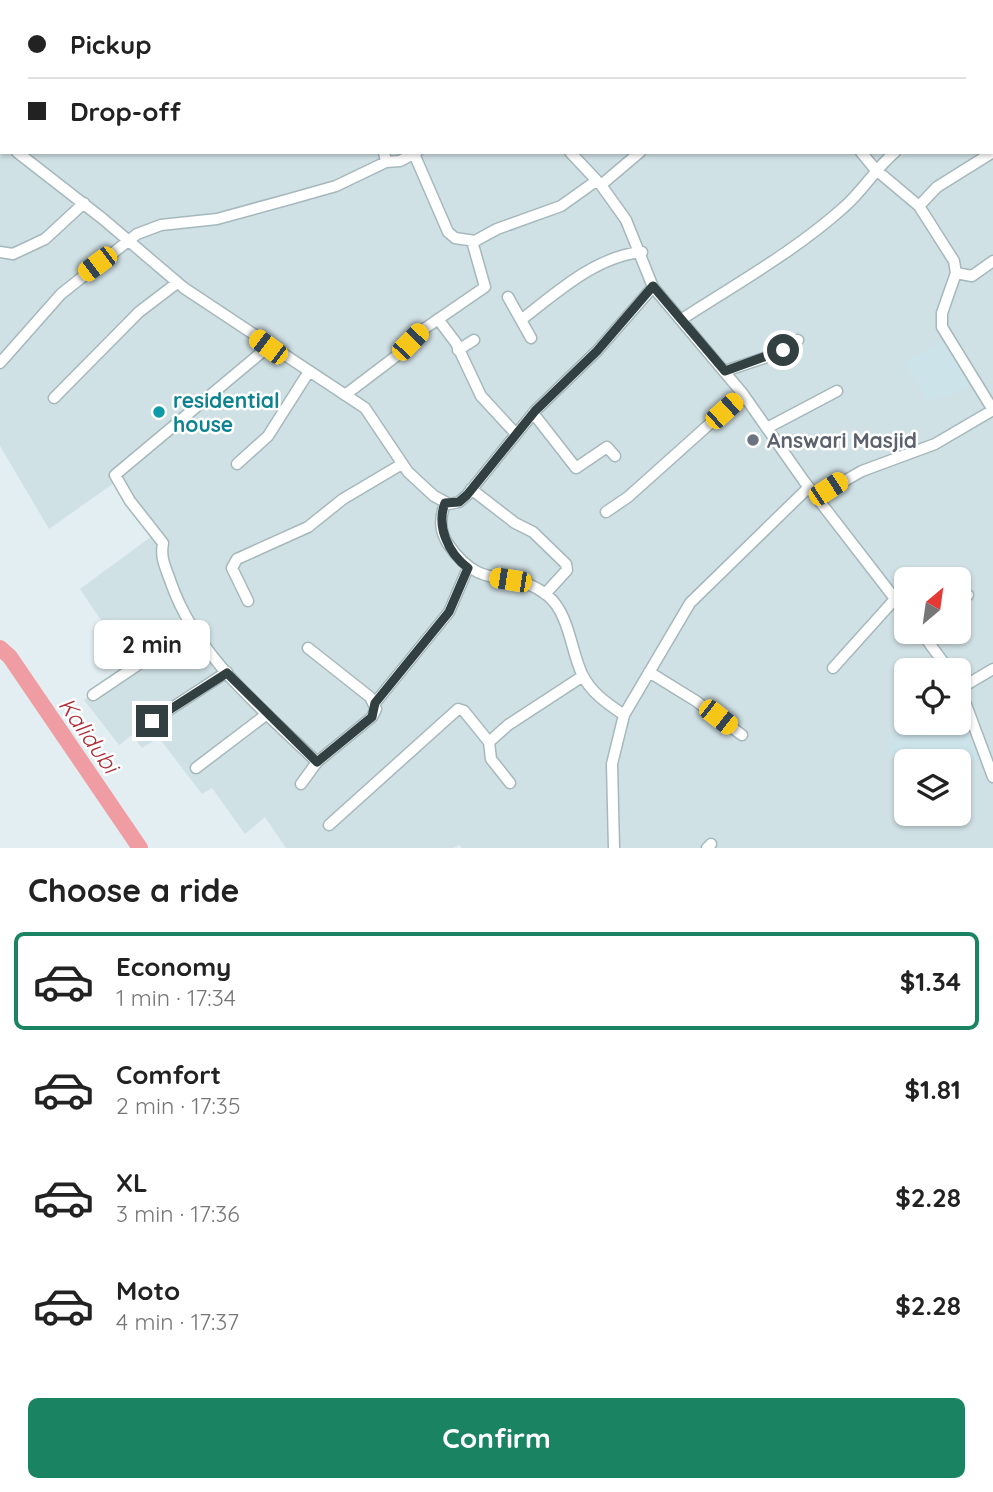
<!DOCTYPE html>
<html lang="en">
<head>
<meta charset="utf-8">
<style>
  :root { --surface:#fff; --page:#f6f6f6; --text:#222; --muted:#767676; --line:#e0e0e0; --accent:#1a8361 }
  body { margin:0; font-family:Quicksand,sans-serif; background:var(--page); color:var(--text); height:100vh; display:flex; flex-direction:column; font-size:26px; white-space:nowrap }
  * { box-sizing:border-box; margin:0 }
  p { font-size:23px; color:var(--muted) }
  .icon { flex:none; width:38px; height:38px; fill:none; stroke:currentColor; stroke-width:2; stroke-linecap:round; stroke-linejoin:round }
  .map { position:relative; height:848px; overflow:hidden }
  .details { display:flex; flex-direction:column; background:var(--surface); flex:1 }
  .details>* { flex:none }
  .hud { position:absolute; left:0px; top:0px; width:994px; height:154px; box-shadow:0 2px 5px #0004; display:grid; align-content:center; height:154px; padding:0 28px; background:var(--surface) }
  .needle { width:46px; rotate:29deg }
  .tools { position:absolute; left:894px; top:567px; display:grid; gap:14px }
  .tools a { display:grid; place-items:center; width:77px; height:77px; border-radius:10px; background:var(--surface); box-shadow:0 2px 5px #0004; font-size:35px }
  .end { position:absolute; width:32px; height:32px; margin:-16px; border:9px solid #334042; background:#fff; box-shadow:0 0 0 4px #fff }
  .from { border-radius:50% }
  .bubble { position:absolute; height:49px; border-radius:10px; background:var(--surface); box-shadow:0 2px 5px #0004; font-size:23px; font-weight:700; line-height:49px; text-align:center }
  .car { position:absolute; width:21px; height:42px; margin:-21px -10px; border-radius:9px; box-shadow:0 0 5px 2px #0007; background:linear-gradient(#f5c518 24%,#345 0 40%,#f5c518 0 76%,#345 0 86%,#f5c518 0) }
  .hud b { display:flex; align-items:center; gap:24px; height:66px; font-size:26px }
  .hud b+b { border-top:2px solid var(--line) }
  .hud i { width:18px; height:18px; background:var(--text) }
  ul { padding:0; list-style:none }
  li { display:flex; align-items:center; gap:21px; height:98px; margin:0 14px 10px; padding:0 14px; border:4px solid transparent; border-radius:10px }
  li div { flex:1 }
  li b { display:block; font-size:26px }
  li em { font-style:normal; font-weight:700 }
  li.current { border-color:var(--accent) }
  li>.icon { width:63px; height:63px; stroke-width:1.5 }
  h2 { padding:0 28px; font-size:32px; line-height:84px }
  .button { display:flex; gap:14px; margin-top:auto; padding:14px 28px }
  .button a { flex:1; height:80px; border-radius:10px; background:var(--accent); color:#fff; font-size:28px; font-weight:700; line-height:80px; text-align:center }
  .map>svg:first-child { display:block }
  .residential { fill:#d0e1e5; fill-rule:evenodd }
  .education { fill:#cce3ea }
  .lines { fill:none; stroke-linecap:round; stroke-linejoin:round }
  .river { stroke:#ef9da3; stroke-width:16 }
  .street-casing { stroke:#a5b8bc; stroke-width:13 }
  .street { stroke:#fff; stroke-width:10 }
  .route { stroke:#334042; stroke-width:9 }
  .culture-dot { fill:#0f9aa8; stroke:#fff; stroke-width:2.5 }
  .worship-dot { fill:#6b7280; stroke:#fff; stroke-width:2.5 }
  .labels { text-anchor:middle; dominant-baseline:central; stroke-width:5; stroke-linejoin:round; paint-order:stroke }
  .culture-label { font-size:21px; font-weight:bold; fill:#0d838f; stroke:#fff; text-anchor:start }
  .worship-label { font-size:21px; font-weight:bold; fill:#5b616d; stroke:#fff; text-anchor:start }
  .water-label { font-size:23px; font-style:italic; fill:#ad2d34; stroke:#fff }
</style>
</head>
<body>
<div class="map">
<svg width="993" height="848" viewBox="0 0 993 848">
  <rect width="100%" height="100%" fill="#e2eef1"/>
  <!-- residential -->
  <path class="residential" d="M 0,0 L 993,0 L 993,848 L 462,848 L 459,845 L 453,848 L 286,848 L 265,817 L 245,834 L 212,788 L 202,794 L 159,738 L 142,748 L 132,735 L 119,745 L 84,700 L 131,665 L 80,589 L 152,536 L 117,481 L 49,529 L 0,446 ZM 2,2 L 992,2 L 992,152 L 2,152 ZM 906,579 L 959,579 L 959,632 L 906,632 ZM 906,670 L 959,670 L 959,723 L 906,723 ZM 906,761 L 959,761 L 959,814 L 906,814 Z"/>
  <!-- education -->
  <path class="education" d="M 941,341 L 971,383 L 951,394 L 926,402 L 904,362 Z
    M 961,720 L 980,758 L 959,765 L 959,761 L 906,761 L 906,775 L 885,742 L 906,721 L 929,723 L 936,729 Z"/>
  <g class="lines">
    <!-- river -->
    <path class="river" d="M 0,648 L 10,657 L 140,848"/>
    <defs>
      <path id="street" d="M 468,0 L 470,2
        M 817,0 L 819,2
        M 951,0 L 953,2
        M 178,2 L 180,0
        M 314,2 L 316,0
        M 589,2 L 592,0
        M 706,2 L 708,0
        M 992,74 L 993,74
        M 0,140 L 2,141
        M 17,152 L 103,219 L 184,288 L 365,408 L 408,472 L 434,496 L 449,504 L 459,502 L 467,495 L 535,411 L 597,351 L 653,287
        M 570,152 L 601,185 L 626,220 L 653,287 L 743,394 L 804,481 L 906,613
        M 861,152 L 875,169 L 919,206 L 954,261 L 956,273 L 942,313 L 942,327 L 993,410
        M 415,156 L 448,232 L 455,238 L 475,241 L 497,229 L 561,206 L 596,181
        M 386,162 L 400,161 L 417,152
        M 601,185 L 640,152
        M 919,206 L 937,187 L 993,152
        M 0,252 L 13,254 L 45,239 L 84,203
        M 956,273 L 972,276 L 993,261
        M 508,297 L 531,338
        M 438,319 L 456,343 L 481,396 L 516,434
        M 682,319 C 736,284 795,251 843,208 C 862,192 875,169 895,152
        M 521,320 C 556,293 596,256 642,252
        M 268,347 L 115,475 L 130,501 L 163,543 C 160,559 166,568 171,583 C 197,657 262,709 317,762
        M 458,350 L 474,340
        M 0,363 L 61,294 L 137,234 L 161,225 L 217,219 L 290,199 L 336,186 L 386,162 L 384,152
        M 725,371 L 767,357 L 798,340
        M 345,395 L 399,354 L 421,331 L 485,287 L 472,241
        M 54,398 L 139,312 L 177,283
        M 533,413 L 576,468 L 607,447 L 615,456
        M 767,428 L 837,391
        M 237,464 L 268,436 L 308,373
        M 471,489 L 515,523 L 533,532 L 566,564 L 567,570 L 545,594
        M 816,497 L 862,471 L 935,444 L 993,410
        M 445,503 C 440,518 439,530 448,544 C 484,596 510,565 548,596 C 569,613 571,651 582,674 C 591,693 608,704 624,715
        M 606,512 L 628,497 L 743,394
        M 248,601 L 232,568 L 237,559 L 308,527 L 343,499 L 402,464
        M 959,601 L 968,595
        M 921,632 L 949,670
        M 833,668 L 895,599
        M 649,672 L 696,701 L 742,735
        M 959,686 L 993,777
        M 961,688 L 993,669
        M 93,695 L 191,629
        M 375,703 L 449,612 L 468,568
        M 152,721 L 227,672
        M 196,768 L 267,714
        M 510,783 L 491,759 L 489,742 L 508,725 L 583,676
        M 301,784 L 317,762 L 372,717 L 376,709 L 370,697 L 308,648
        M 329,825 L 458,709 L 464,711 L 489,742
        M 614,848 L 612,764 L 624,715 L 690,603 L 809,487
        M 707,848 L 711,844"/>
    </defs>
    <!-- street casing -->
    <use href="#street" class="street-casing"/>
    <!-- street -->
    <use href="#street" class="street"/>
  </g>
  <g class="lines">
    <!-- route -->
    <path class="route" d="M 152,721 L 227,673 L 317,762 L 372,717 L 375,703 L 449,612 L 468,568 C 448,553 436,526 445,503 L 459,502 L 467,495 L 535,411 L 597,351 L 653,286 L 725,371 L 783,350"/>
  </g>
  <!-- markers -->
  <circle class="culture-dot" cx="159" cy="412" r="7"/>
  <circle class="worship-dot" cx="753" cy="440" r="7"/>
  <g class="labels">
    <!-- culture labels -->
    <g class="culture-label">
      <text x="173" y="400">residential<tspan x="173" dy="24">house</tspan></text>
    </g>
    <!-- worship labels -->
    <g class="worship-label">
      <text x="767" y="440">Answari Masjid</text>
    </g>
    <!-- water labels -->
    <g class="water-label">
      <text transform="translate(89 735) rotate(55)">Kalidubi</text>
    </g>
  </g>
</svg>
<div class="tools">
<a><svg class="needle" viewBox="-14 -14 28 28"><path d="M0-13l5 13h-10z" fill="#e53935"/><path d="M0 13l5-13h-10z" fill="#767676"/></svg></a>
<a><svg class="icon" aria-label="locate" viewBox="0 0 24 24"><circle cx="12" cy="12" r="6"/><path d="M12 2v4M12 18v4M2 12h4M18 12h4"/></svg></a>
<a><svg class="icon" aria-label="layers" viewBox="0 0 24 24"><path d="M12 4l9 5-9 5-9-5zM3 14l9 5 9-5"/></svg></a>
</div>
<i class="end from" style="left:783px;top:350px"></i>
<i class="end" style="left:152px;top:721px"></i>
<div class="bubble" style="left:94px;top:620px;width:116px">2 min</div>
<i class="car" style="left:97px;top:264px;rotate:233deg"></i>
<i class="car" style="left:410px;top:342px;rotate:44deg"></i>
<i class="car" style="left:268px;top:347px;rotate:307deg"></i>
<i class="car" style="left:724px;top:411px;rotate:48deg"></i>
<i class="car" style="left:828px;top:489px;rotate:57deg"></i>
<i class="car" style="left:510px;top:580px;rotate:279deg"></i>
<i class="car" style="left:718px;top:717px;rotate:128deg"></i>
<div class="hud">
<b><i class="from"></i>Pickup</b>
<b><i></i>Drop-off</b>
</div>
</div>
<section class="details">
<h2>Choose a ride</h2>
<ul>
<li class="current"><svg class="icon" aria-label="car" viewBox="0 0 24 24"><path d="M5 17H2v-5l4-1 3-4h7l3 4 3 1v5h-3M9 17h6M6 11h13"/><circle cx="7" cy="17" r="2"/><circle cx="17" cy="17" r="2"/></svg><div><b>Economy</b><p>1 min · 17:34</p></div><em>$1.34</em></li>
<li><svg class="icon" aria-label="car" viewBox="0 0 24 24"><path d="M5 17H2v-5l4-1 3-4h7l3 4 3 1v5h-3M9 17h6M6 11h13"/><circle cx="7" cy="17" r="2"/><circle cx="17" cy="17" r="2"/></svg><div><b>Comfort</b><p>2 min · 17:35</p></div><em>$1.81</em></li>
<li><svg class="icon" aria-label="car" viewBox="0 0 24 24"><path d="M5 17H2v-5l4-1 3-4h7l3 4 3 1v5h-3M9 17h6M6 11h13"/><circle cx="7" cy="17" r="2"/><circle cx="17" cy="17" r="2"/></svg><div><b>XL</b><p>3 min · 17:36</p></div><em>$2.28</em></li>
<li><svg class="icon" aria-label="car" viewBox="0 0 24 24"><path d="M5 17H2v-5l4-1 3-4h7l3 4 3 1v5h-3M9 17h6M6 11h13"/><circle cx="7" cy="17" r="2"/><circle cx="17" cy="17" r="2"/></svg><div><b>Moto</b><p>4 min · 17:37</p></div><em>$2.28</em></li>
</ul>
<div class="button"><a>Confirm</a></div>
</section>
</body>
</html>
